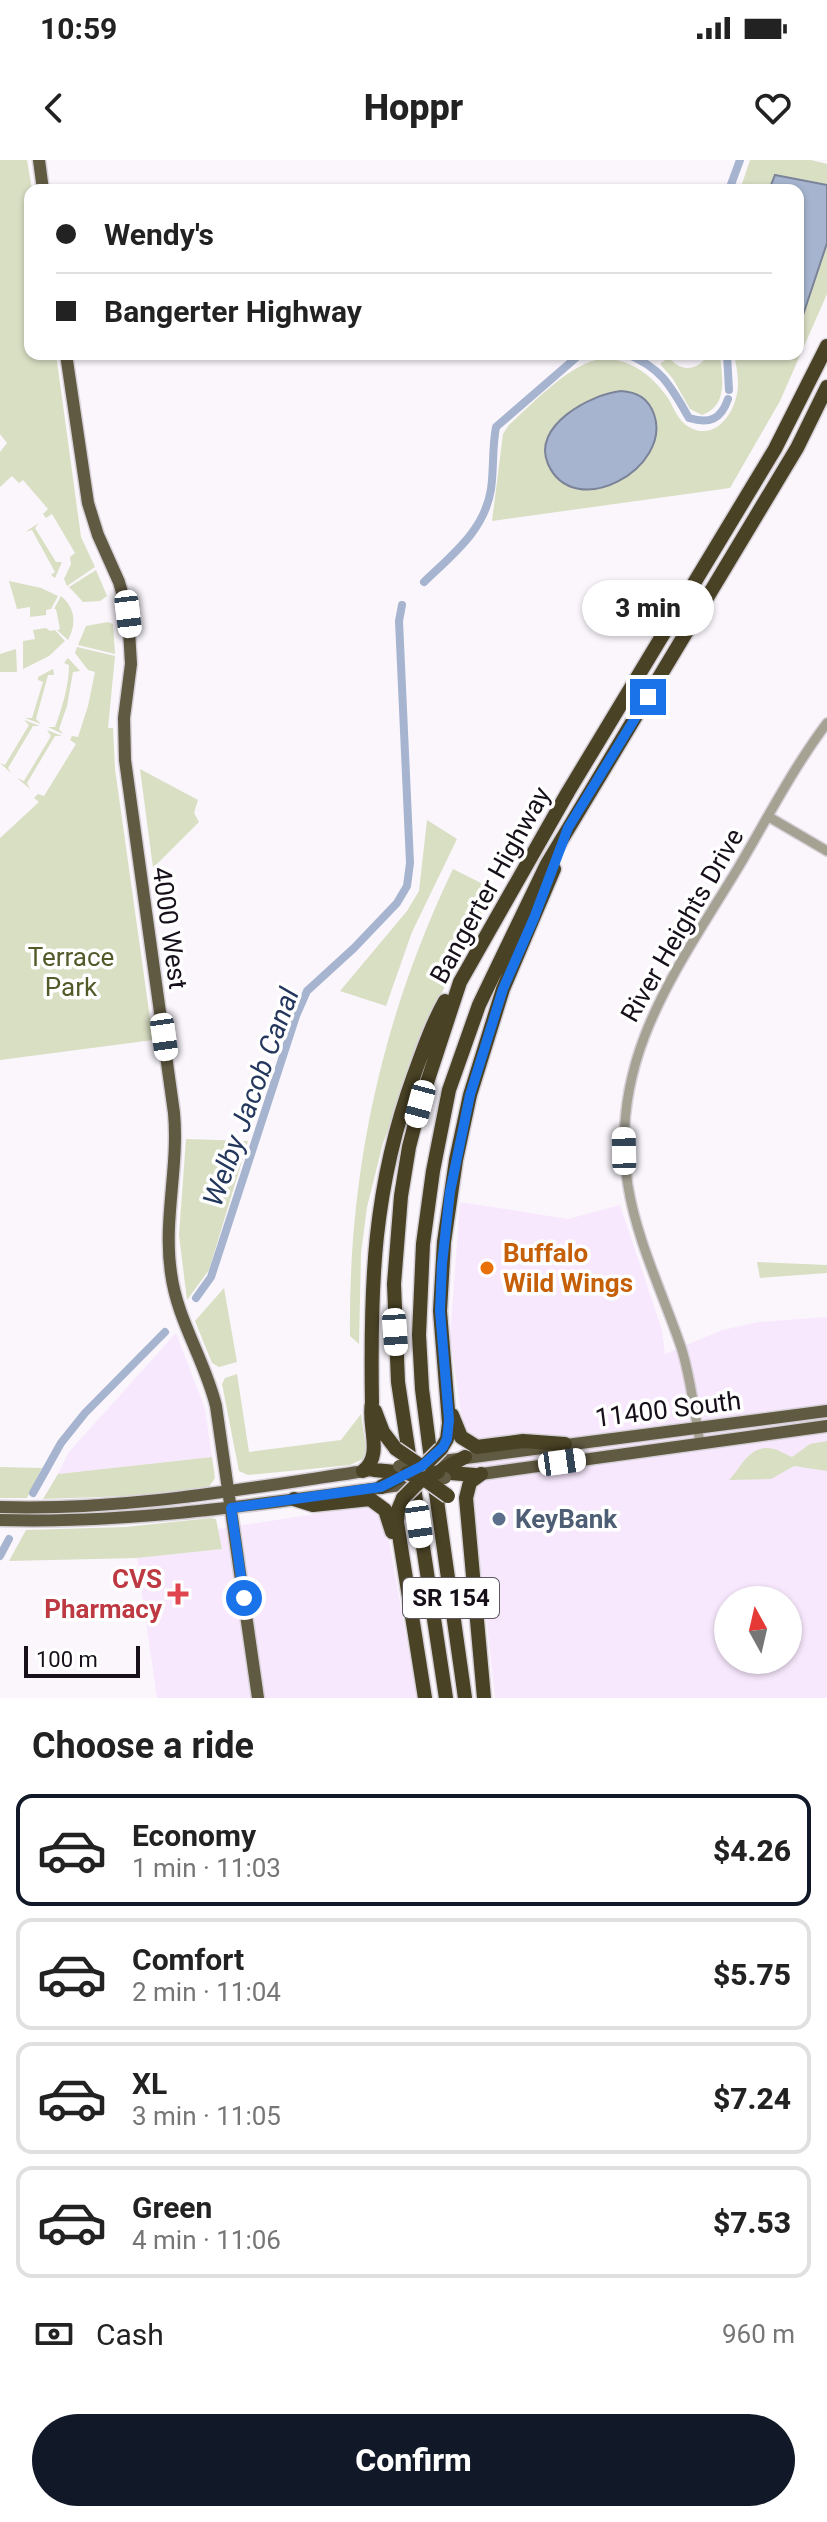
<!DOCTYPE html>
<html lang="en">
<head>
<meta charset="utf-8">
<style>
  :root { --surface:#fff; --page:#f6f6f6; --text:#222; --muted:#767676; --line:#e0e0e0; --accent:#111827 }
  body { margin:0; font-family:Roboto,sans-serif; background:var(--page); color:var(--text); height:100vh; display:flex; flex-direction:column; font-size:30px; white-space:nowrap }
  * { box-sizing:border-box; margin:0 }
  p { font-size:26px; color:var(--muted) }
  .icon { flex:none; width:44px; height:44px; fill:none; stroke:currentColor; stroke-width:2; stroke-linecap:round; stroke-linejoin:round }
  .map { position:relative; height:1538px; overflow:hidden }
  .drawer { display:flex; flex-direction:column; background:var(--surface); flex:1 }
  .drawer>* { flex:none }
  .guide { position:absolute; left:24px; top:24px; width:780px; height:176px; border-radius:16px; box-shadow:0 2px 6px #0004; display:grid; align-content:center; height:176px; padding:0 32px; background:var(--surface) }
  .needle { width:52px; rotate:352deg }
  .controls { position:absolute; left:714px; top:1426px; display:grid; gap:16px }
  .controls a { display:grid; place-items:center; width:88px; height:88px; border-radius:50%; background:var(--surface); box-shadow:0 2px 6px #0004; font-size:40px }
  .scale { position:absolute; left:24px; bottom:20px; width:116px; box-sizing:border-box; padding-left:8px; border:4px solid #17101a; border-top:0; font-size:22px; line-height:28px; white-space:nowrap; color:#17101a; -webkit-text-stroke:6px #fff; paint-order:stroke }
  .end { position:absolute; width:36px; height:36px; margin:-18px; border:10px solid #1a73e8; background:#fff; box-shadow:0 0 0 4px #fff }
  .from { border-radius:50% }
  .bubble { position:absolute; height:56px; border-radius:28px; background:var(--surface); box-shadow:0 2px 6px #0004; font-size:26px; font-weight:800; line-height:56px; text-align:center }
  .car { position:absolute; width:24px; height:48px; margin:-24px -12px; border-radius:10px; box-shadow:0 0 6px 2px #0007; background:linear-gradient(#fff 24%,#345 0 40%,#fff 0 76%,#345 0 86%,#fff 0) }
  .guide b { display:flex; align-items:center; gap:28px; height:76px; font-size:30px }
  .guide b+b { border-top:2px solid var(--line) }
  .guide i { width:20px; height:20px; background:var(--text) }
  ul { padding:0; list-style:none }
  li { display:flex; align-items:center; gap:24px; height:112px; margin:0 16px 12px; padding:0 16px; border:4px solid var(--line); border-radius:16px }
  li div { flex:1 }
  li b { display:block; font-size:30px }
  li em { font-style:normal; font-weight:800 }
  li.active { border-color:var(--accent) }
  li>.icon { width:72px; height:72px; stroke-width:1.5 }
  h2 { padding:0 32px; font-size:36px; line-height:96px }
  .pay { display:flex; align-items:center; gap:20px; height:88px; padding:0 32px; font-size:30px }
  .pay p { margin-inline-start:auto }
  .cta { display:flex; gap:16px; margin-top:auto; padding:16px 32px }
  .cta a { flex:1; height:92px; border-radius:48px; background:var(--accent); color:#fff; font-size:32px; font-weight:800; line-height:92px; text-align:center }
  .status { display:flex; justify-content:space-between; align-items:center; height:56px; padding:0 40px; background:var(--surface); direction:ltr }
  .status svg { height:22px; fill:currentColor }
  header { display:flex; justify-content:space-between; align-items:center; height:104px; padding:0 32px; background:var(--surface); font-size:36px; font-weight:800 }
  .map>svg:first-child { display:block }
  .built { fill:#f8e8fd; fill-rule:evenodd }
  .green { fill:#d9dfc3 }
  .water { fill:#a6b4cf; stroke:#7b8399; stroke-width:2 }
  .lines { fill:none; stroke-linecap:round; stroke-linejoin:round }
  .canal { stroke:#a6b4cf; stroke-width:8 }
  .minor-casing { stroke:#d6d1d8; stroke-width:12 }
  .major-casing { stroke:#d6d1d8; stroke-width:15 }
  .highway-casing { stroke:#d6d1d8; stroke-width:17 }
  .minor { stroke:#a5a193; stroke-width:9 }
  .major { stroke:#615a42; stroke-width:12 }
  .highway { stroke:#4a4225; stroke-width:14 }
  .major-bridge-casing { stroke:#d6d1d8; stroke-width:15; stroke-linecap:butt }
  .highway-bridge-casing { stroke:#d6d1d8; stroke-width:17; stroke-linecap:butt }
  .major-bridge { stroke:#615a42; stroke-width:12 }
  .highway-bridge { stroke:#4a4225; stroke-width:14 }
  .route { stroke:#1a73e8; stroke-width:10 }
  .food-dot { fill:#e8710a; stroke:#fff; stroke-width:3 }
  .service-dot { fill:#5c6f8a; stroke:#fff; stroke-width:3 }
  .health-dot { fill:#e0444e; stroke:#fff; stroke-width:3 }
  .labels { text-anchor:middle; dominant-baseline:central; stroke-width:7; stroke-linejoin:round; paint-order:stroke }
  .shield { fill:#fff; stroke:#5d585f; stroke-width:2 }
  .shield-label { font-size:24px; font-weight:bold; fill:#17101a }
  .street-label { font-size:26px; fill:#17101a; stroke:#fff }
  .park-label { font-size:26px; fill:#535a29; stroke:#fff }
  .food-label { font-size:26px; font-weight:bold; fill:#c56008; stroke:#fff; text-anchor:start }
  .service-label { font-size:26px; font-weight:bold; fill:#4e5e75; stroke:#fff; text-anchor:start }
  .health-label { font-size:26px; font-weight:bold; fill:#be3a42; stroke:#fff; text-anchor:end }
  .water-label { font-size:28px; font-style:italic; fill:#24375d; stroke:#fff }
</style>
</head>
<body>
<div class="status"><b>10:59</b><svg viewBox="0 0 49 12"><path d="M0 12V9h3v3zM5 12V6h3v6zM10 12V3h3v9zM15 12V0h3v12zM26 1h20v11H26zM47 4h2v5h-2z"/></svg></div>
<header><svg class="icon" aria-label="back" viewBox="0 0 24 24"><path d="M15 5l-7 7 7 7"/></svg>Hoppr<svg class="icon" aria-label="heart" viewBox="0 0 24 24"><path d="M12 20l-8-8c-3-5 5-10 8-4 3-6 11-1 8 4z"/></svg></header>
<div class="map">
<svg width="827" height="1538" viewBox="0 0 827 1538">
  <rect width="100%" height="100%" fill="#faf6fc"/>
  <!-- built -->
  <path class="built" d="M 460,1042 L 568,1059 L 620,1045 L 662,1170 L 665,1194 L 722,1170 L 759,1162 L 827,1157 L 827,1538 L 495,1538 L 473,1335 L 450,1177 ZM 728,1440 L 788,1440 L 788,1500 L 728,1500 Z
    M 176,1173 L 205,1249 L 212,1297 L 58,1314 L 69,1292 Z
    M 372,1345 L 384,1352 L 417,1538 L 157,1538 L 137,1398 L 221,1389 L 218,1369 Z"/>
  <!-- green -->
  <path class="green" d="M 0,0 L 27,0 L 32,30 L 30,194 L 56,194 L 81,377 L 95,407 L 67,426 L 64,419 L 71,404 L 70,397 L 75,393 L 52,354 L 46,358 L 43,354 L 48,349 L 23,320 L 19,323 L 12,316 L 0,327 L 0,292 L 7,283 L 0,274 Z
    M 750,0 L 811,0 L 827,4 L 827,134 L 780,241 L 730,328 L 492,361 L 503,274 L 509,265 C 531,245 573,200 603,199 C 630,198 653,216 668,238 C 674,248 678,261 689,267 C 717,283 738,249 738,224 C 738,214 736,204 734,194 L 798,194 L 798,30 L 740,30 Z
    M 708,194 L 720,194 C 722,217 729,245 702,255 L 690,249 L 673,219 L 660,204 L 669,197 C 680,213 699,211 708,194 Z
    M 39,363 L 35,368 L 56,402 L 62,402 L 55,418 L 51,415 L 55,412 L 32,370 L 25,372 Z
    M 96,410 L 107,436 L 100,441 L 83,442 L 69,427 Z
    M 9,421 L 41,428 L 58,436 L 51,449 L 46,450 L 46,455 L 30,457 L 30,447 L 17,449 Z
    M 61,436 C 75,448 77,463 68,480 L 57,470 L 60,469 L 56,449 L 54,449 Z
    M 108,462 L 113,464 L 115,494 L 78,485 L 86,466 Z
    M 46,468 L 50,471 L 55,470 L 65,481 L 49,496 L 23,509 L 23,481 L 35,479 L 33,470 Z
    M 77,487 L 115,496 L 108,568 L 113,568 L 115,609 L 153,880 L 0,900 L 0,678 L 39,642 L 34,638 L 38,634 L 44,636 L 76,584 L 70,580 L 72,576 L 78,577 L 88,546 L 95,512 L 88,510 L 75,493 Z
    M 16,489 L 17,512 L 0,512 L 0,494 Z
    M 68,498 L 80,511 L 73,512 L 67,546 L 59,569 L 63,574 L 48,567 L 55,567 C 62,548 69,526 69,505 L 64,503 Z
    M 53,509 L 54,515 L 48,515 L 36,559 L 41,564 L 25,558 L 32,558 L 43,522 L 38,520 L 38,517 Z
    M 24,560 L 40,566 L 33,566 L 8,608 L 11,613 L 0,603 L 5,605 L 29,565 Z
    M 47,570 L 62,576 L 55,576 L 27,623 L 30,629 L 17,618 L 24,621 L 51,576 Z
    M 140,609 L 198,640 L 194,653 L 199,662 L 153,708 Z
    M 427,660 L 457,679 L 412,772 L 386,846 L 340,831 L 407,751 L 419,731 Z
    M 453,709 L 495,730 L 453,805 L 383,983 L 367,1047 L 361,1093 L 359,1184 L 350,1176 C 348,1012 382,857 453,709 Z
    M 186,979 L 248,981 L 209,1110 L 187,1140 L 179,1075 Z
    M 757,1102 L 827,1105 L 827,1113 L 760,1118 Z
    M 224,1128 L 237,1202 L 219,1207 L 212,1203 L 195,1161 Z
    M 237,1214 L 249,1292 L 341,1280 L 361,1254 L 366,1289 L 363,1299 L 350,1305 L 248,1315 L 239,1311 L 222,1224 L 225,1218 Z
    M 827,1281 L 827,1311 L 794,1306 L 771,1319 L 729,1320 C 742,1307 749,1283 774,1289 C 780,1290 786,1295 792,1297 L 810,1284 Z
    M 212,1297 L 215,1318 L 208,1328 L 129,1336 L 43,1339 L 58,1314 Z
    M 0,1307 L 42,1308 L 27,1338 L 0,1338 Z
    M 211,1358 L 216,1359 L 222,1389 L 137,1398 L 9,1401 L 26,1370 L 125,1367 Z"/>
  <!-- water -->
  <path class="water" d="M 775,15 L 827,25 L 827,83 L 798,170 L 798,30 L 769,30 Z
    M 621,231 C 637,232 648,238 654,254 C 673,308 574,363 548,304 C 531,266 591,234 621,231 Z"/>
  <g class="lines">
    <!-- canal -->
    <path class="canal" d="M 729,30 L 740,0
      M 627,194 C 662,208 671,227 689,258 C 709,264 721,260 728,239
      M 727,194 L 729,230
      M 424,422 C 452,395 485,370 491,329 C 494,308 492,288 496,267 L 578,196 L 587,194
      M 196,1138 L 211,1117 L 296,856 L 307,831 L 354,788 L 397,743 L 407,726 L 410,703 L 399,461 L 402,445
      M 33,1333 L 61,1283 L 85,1253 L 165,1172
      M 0,1396 L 9,1379"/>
    <defs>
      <path id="minor" d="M 769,657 L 827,691
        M 700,1282 C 694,1251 691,1218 681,1187 C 663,1134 637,1081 628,1026 C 607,900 677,809 738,708 C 767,659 793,608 827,563"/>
      <path id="major" d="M 39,0 L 43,30
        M 66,194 L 88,343 L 98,375 L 119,422 L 128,454 L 131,504 L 124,558 L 125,600 L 174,953 C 179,1007 163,1060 171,1113 C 177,1160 205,1200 216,1246 L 258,1538
        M 443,1301 L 827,1251
        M 474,1315 L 827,1266
        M 0,1347 C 125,1351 248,1328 372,1310
        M 0,1360 C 135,1364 268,1343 401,1325"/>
      <path id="highway" d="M 375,1251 L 383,1272 L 396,1289
        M 452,1255 L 461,1277 L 477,1287 L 523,1281 L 565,1284
        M 441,1289 L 447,1279 L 449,1263 L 440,1151 L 444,1082 L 456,1000 L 470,935 L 503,829 L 554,709
        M 374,1310 L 407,1313
        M 363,1311 C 384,1295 367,1265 372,1243 C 370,1124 373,1028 414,915 C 423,890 432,864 445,841
        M 438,1312 L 475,1315
        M 438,1312 L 465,1297
        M 481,1314 L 470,1322 L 466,1338 L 484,1538
        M 381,1327 L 407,1313
        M 403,1338 L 398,1350 L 397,1362 L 425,1538
        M 294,1339 L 313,1345 L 370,1339 L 385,1350 L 392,1372
        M 446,1538 L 398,1222 L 394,1124 L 401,1036 L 409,987 L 420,944 L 460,822 L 568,632 L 775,289 L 827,186
        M 465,1538 L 429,1284 L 422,1229 L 419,1175 L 423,1084 L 433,1011 L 449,930 L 479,845 L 547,704 L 797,288 L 827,227"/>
    </defs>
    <!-- minor casing -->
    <use href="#minor" class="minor-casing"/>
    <!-- major casing -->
    <use href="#major" class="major-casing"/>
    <!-- highway casing -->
    <use href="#highway" class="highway-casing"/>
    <!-- minor -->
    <use href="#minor" class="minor"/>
    <!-- major -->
    <use href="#major" class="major"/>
    <!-- highway -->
    <use href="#highway" class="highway"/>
    <defs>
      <path id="major-bridge" d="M 399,1306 L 418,1304
        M 427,1321 L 445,1318"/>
      <path id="highway-bridge" d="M 396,1289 L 418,1304
        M 427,1303 L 441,1289
        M 407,1313 L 423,1319 L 438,1312
        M 427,1321 L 448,1336
        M 403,1338 L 419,1322"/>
    </defs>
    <!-- major-bridge casing -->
    <use href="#major-bridge" class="major-bridge-casing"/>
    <!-- highway-bridge casing -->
    <use href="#highway-bridge" class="highway-bridge-casing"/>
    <!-- major-bridge -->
    <use href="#major-bridge" class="major-bridge"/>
    <!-- highway-bridge -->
    <use href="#highway-bridge" class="highway-bridge"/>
  </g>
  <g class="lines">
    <!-- route -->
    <path class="route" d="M 244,1438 L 231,1348 L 381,1327 L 422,1306 L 443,1287 L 447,1279 L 449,1260 L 440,1151 L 442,1104 L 450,1032 L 470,935 L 503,829 L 534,758 L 568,668 L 648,537"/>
  </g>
  <!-- markers -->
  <circle class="food-dot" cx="487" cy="1108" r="8"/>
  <circle class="service-dot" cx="499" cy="1359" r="8"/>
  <path class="health-dot" d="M174 1422h8v8h8v8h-8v8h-8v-8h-8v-8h8z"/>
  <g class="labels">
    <!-- shield labels -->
    <rect class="shield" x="403" y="1418" width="96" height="40" rx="6"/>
    <g class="shield-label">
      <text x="451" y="1438">SR 154</text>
    </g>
    <!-- street labels -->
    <g class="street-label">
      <text transform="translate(490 725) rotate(-61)">Bangerter Highway</text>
      <text transform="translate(682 765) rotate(-60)">River Heights Drive</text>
      <text transform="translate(170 768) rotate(82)">4000 West</text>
      <text transform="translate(668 1249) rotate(-7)">11400 South</text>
    </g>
    <!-- park labels -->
    <g class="park-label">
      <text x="71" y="797">Terrace<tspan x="71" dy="30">Park</tspan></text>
    </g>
    <!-- food labels -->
    <g class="food-label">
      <text x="503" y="1093">Buffalo<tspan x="503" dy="30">Wild Wings</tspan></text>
    </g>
    <!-- service labels -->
    <g class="service-label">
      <text x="515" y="1359">KeyBank</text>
    </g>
    <!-- health labels -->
    <g class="health-label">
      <text x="162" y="1419">CVS<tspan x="162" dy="30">Pharmacy</tspan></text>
    </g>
    <!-- water labels -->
    <g class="water-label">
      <text transform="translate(251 937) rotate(-70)">Welby Jacob Canal</text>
    </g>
  </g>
</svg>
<div class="controls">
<a><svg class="needle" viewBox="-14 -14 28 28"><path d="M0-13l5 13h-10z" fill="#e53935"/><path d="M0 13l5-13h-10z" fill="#767676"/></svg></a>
</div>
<div class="scale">100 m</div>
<i class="end from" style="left:244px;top:1438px"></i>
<i class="end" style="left:648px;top:537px"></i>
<div class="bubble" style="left:582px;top:420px;width:132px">3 min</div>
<i class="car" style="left:128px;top:454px;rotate:173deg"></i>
<i class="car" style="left:164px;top:877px;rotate:172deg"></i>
<i class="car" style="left:420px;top:944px;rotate:195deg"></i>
<i class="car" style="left:624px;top:991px;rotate:359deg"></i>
<i class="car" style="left:395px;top:1172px;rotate:176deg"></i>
<i class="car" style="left:562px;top:1302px;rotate:82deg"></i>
<i class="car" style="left:419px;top:1364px;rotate:172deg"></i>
<div class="guide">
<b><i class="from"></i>Wendy's</b>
<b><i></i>Bangerter Highway</b>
</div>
</div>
<section class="drawer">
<h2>Choose a ride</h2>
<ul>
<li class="active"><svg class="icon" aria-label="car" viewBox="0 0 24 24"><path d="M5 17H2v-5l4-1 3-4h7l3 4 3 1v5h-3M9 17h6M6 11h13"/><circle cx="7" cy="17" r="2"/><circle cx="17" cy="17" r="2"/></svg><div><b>Economy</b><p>1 min · 11:03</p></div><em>$4.26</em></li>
<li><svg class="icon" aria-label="car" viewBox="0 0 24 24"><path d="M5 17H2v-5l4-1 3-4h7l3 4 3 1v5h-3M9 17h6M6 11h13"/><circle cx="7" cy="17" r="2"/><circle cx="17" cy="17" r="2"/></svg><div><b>Comfort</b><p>2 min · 11:04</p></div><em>$5.75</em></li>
<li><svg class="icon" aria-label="car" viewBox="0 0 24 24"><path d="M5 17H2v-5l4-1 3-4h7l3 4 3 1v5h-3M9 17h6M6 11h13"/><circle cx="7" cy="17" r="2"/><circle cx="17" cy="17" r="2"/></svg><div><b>XL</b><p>3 min · 11:05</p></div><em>$7.24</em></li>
<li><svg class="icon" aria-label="car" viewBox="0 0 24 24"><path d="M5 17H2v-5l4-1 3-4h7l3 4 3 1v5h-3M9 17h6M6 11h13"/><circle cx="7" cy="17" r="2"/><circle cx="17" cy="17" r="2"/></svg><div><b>Green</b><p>4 min · 11:06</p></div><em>$7.53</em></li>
</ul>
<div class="pay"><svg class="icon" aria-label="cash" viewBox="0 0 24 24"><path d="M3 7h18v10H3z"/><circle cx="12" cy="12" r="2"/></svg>Cash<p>960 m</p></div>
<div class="cta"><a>Confirm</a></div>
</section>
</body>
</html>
